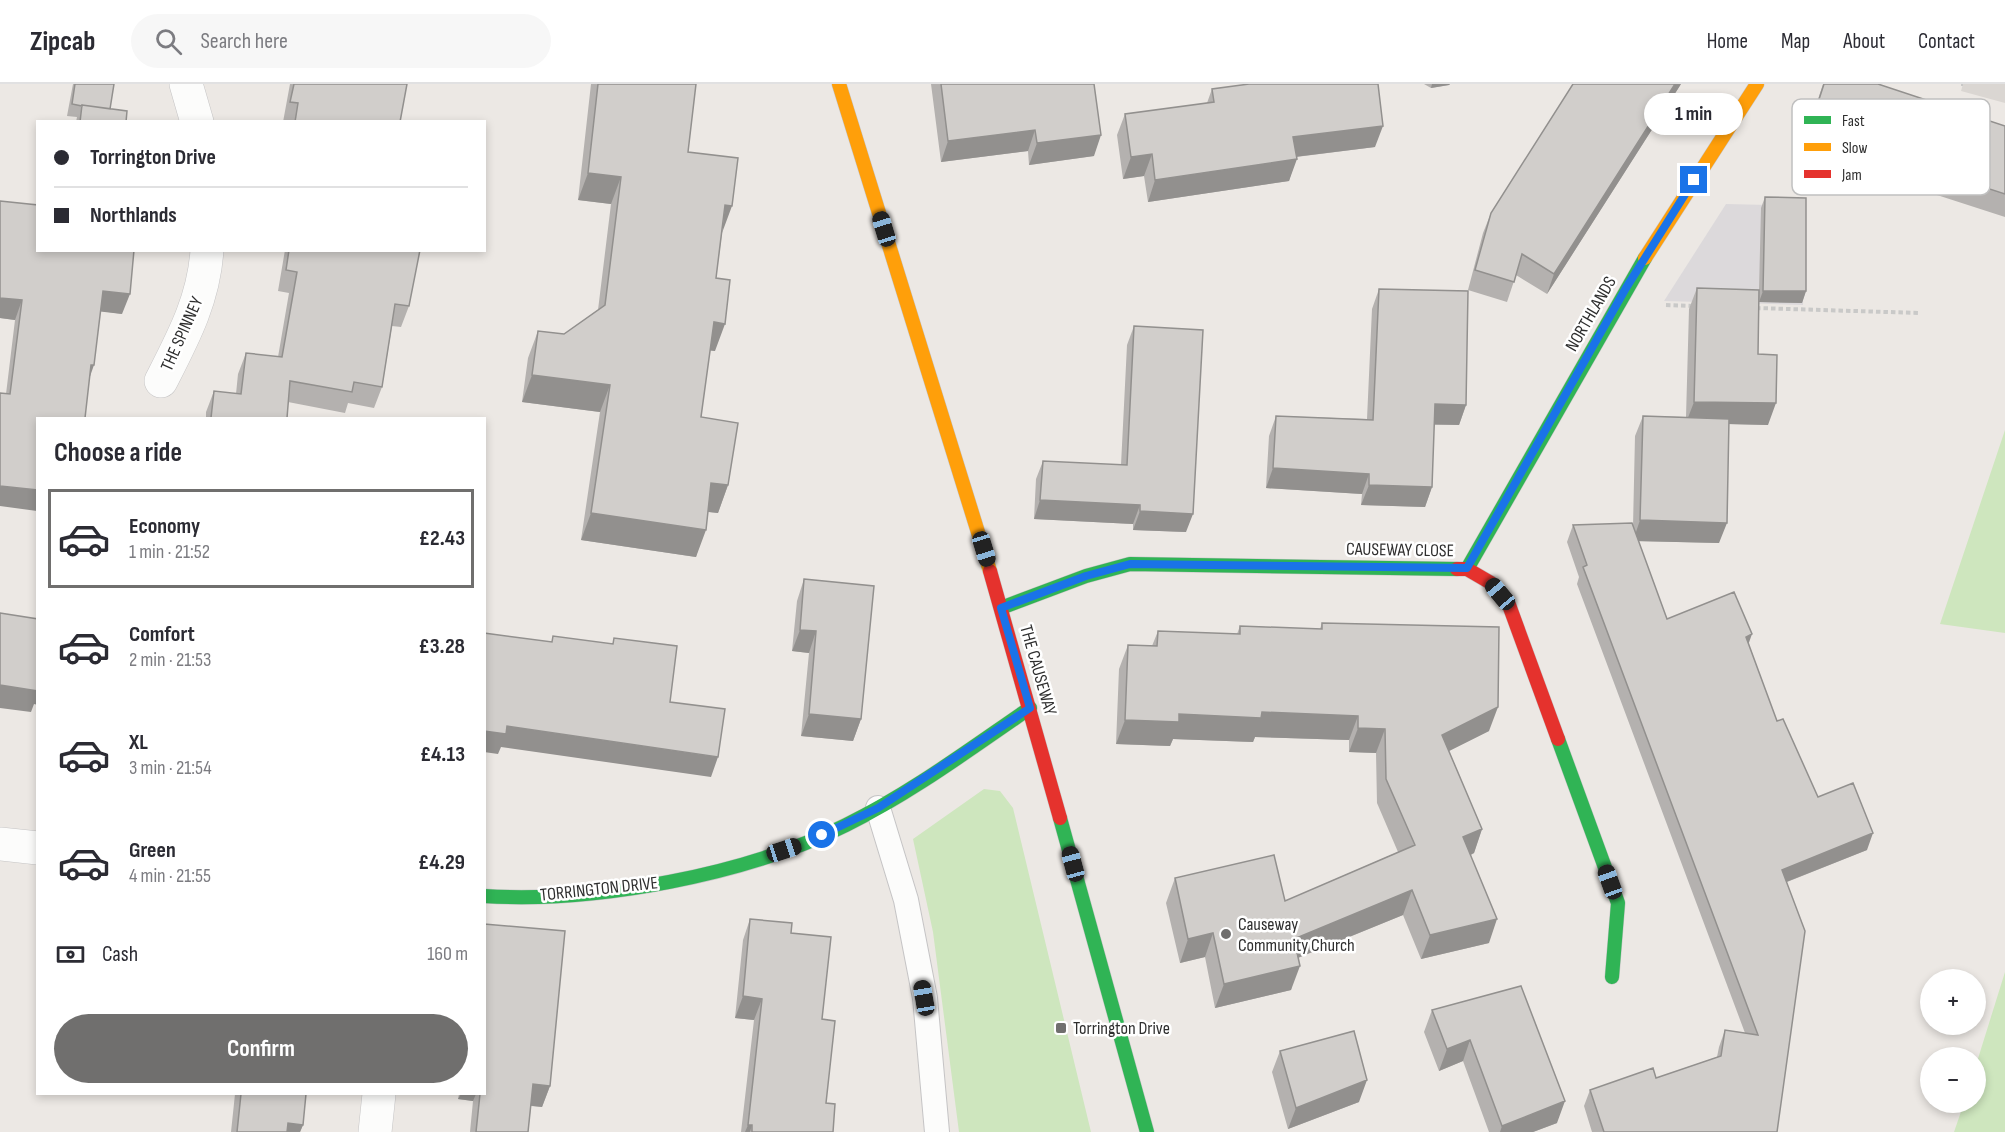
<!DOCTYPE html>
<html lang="en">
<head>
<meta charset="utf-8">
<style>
  :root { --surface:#fff; --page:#f7f7f7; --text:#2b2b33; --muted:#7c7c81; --line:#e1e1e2; --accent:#706f6e }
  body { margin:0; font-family:"Sofia Sans Condensed",sans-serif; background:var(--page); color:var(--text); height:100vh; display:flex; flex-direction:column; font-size:22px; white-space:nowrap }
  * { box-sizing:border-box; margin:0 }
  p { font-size:20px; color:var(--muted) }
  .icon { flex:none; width:33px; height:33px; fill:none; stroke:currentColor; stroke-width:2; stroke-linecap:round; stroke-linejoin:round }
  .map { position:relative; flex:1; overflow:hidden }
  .panel { position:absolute; left:36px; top:333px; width:450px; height:678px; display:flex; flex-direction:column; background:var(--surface); border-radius:0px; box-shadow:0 3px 9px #0003 }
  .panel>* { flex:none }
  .guide { position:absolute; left:36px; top:36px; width:450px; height:132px; border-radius:0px; box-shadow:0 3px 9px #0003; display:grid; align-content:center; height:132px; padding:0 18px; background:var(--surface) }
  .controls { position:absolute; left:1920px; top:885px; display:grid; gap:12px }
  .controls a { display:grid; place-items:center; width:66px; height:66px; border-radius:50%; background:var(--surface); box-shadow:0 3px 9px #0003; font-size:30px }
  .end { position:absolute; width:27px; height:27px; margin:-14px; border:8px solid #1a73e8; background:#fff; box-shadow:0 0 0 3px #fff }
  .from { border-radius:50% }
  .bubble { position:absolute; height:42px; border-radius:21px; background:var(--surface); box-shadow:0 3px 9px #0003; font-size:20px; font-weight:700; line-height:42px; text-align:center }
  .car { position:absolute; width:18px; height:36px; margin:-18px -9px; border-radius:8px; box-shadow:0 0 4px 2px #0007; background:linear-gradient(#222 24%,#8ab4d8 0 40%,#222 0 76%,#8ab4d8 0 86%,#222 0) }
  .guide b { display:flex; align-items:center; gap:21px; height:57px; font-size:22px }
  .guide b+b { border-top:2px solid var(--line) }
  .guide i { width:15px; height:15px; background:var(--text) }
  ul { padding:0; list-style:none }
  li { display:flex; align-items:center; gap:18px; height:99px; margin:0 12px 9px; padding:0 6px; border:3px solid transparent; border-radius:0px }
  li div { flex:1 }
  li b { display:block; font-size:22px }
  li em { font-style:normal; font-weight:700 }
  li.current { border-color:var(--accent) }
  li>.icon { width:54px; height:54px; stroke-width:1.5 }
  h2 { padding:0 18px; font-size:27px; line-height:72px }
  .pay { display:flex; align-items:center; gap:15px; height:66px; padding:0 18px; font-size:22px }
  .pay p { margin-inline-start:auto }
  .button { display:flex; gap:12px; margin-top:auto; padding:12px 18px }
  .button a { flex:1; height:69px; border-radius:36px; background:var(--accent); color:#fff; font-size:24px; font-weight:700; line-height:69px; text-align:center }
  header { display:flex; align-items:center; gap:36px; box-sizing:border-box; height:84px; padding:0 30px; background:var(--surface); border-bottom:2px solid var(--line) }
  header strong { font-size:28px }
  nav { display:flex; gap:33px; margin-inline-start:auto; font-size:21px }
  .search { width:420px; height:54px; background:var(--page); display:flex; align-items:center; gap:15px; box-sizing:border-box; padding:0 21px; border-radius:33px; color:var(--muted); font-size:22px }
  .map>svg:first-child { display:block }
  .industrial { fill:#dcd9db }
  .green { fill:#cee6be }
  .plaza { fill:#dad6d2 }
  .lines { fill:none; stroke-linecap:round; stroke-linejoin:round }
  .lane-casing { stroke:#c5c4c5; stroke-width:26 }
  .street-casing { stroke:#c5c4c5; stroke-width:34 }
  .fast-casing { stroke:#c5c4c5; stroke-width:15 }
  .slow-casing { stroke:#c5c4c5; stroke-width:15 }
  .jam-casing { stroke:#c5c4c5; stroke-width:15 }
  .path { stroke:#c9c9c8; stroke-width:4; stroke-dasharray:4.5 3; stroke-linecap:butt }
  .lane { stroke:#fcfcfb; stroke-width:24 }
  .street { stroke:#fcfcfb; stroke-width:33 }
  .fast { stroke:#30b455; stroke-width:14 }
  .slow { stroke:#ff9f0a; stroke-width:14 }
  .jam { stroke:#e5322d; stroke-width:14 }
  .wall { fill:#b4b1af }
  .shaded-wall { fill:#92908e }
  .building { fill:#d1cecb; stroke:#92908e; stroke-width:1.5 }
  .route { stroke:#1a73e8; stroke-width:8 }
  .poi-dot { fill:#706f6e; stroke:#fff; stroke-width:2 }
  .labels { text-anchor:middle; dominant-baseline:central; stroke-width:5; stroke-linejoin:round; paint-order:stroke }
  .street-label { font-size:18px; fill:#2e2e2e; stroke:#fff }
  .poi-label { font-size:18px; fill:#2e2e2e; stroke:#fff; text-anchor:start }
  .key { fill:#fff; stroke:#c0c0c0; stroke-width:1.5 }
  .key-label { font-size:16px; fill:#2e2e2e }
</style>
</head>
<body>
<header>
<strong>Zipcab</strong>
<div class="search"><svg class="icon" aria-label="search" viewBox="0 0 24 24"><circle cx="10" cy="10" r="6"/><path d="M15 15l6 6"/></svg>Search here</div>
<nav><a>Home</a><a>Map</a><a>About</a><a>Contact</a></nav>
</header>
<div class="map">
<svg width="2005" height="1048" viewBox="0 0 2005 1048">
  <rect width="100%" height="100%" fill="#ece8e4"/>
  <!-- industrial -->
  <path class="industrial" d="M 1726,120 L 1805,122 L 1803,221 L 1664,217 Z"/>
  <!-- green -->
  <path class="green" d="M 2005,346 L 2005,549 L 1940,540 Z
    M 984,705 L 1000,707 L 1013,724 L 1091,1048 L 959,1048 L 933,848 L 913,755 Z
    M 2005,888 L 2005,1048 L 1954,1048 L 1964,1019 L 1976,1018 L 1976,981 Z"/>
  <!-- plaza -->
  <path class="plaza" d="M 1963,0 L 2005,0 L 2005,19 L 1961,7 Z"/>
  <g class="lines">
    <defs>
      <path id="lane" d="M 878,724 L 906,816 L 925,914 L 937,1048"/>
      <path id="street" d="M 186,0 L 197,38
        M 161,297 C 183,254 204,215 207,166
        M 0,760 L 38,764
        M 375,1048 L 379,1010"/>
      <path id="fast" d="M 1467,485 L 1645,174
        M 1001,524 L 1086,492 L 1130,480 L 1457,485
        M 1558,655 L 1618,819 L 1612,893
        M 1060,734 L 1147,1048
        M 484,812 C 596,819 746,791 846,741 C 911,709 970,665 1030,624"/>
      <path id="slow" d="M 839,0 L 990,487
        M 1645,174 L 1757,0"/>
      <path id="jam" d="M 1457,485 L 1467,485 L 1491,499 L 1509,521 L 1558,655
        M 990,487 L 1060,734"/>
    </defs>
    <!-- lane casing -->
    <use href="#lane" class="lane-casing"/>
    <!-- street casing -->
    <use href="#street" class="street-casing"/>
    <!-- fast casing -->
    <use href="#fast" class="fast-casing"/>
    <!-- slow casing -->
    <use href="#slow" class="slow-casing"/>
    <!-- jam casing -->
    <use href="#jam" class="jam-casing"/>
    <!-- path -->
    <path class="path" d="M 1961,0 L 1963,0
      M 1666,221 L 1695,222
      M 1756,224 L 1920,229"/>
    <!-- lane -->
    <use href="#lane" class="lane"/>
    <!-- street -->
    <use href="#street" class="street"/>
    <!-- fast -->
    <use href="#fast" class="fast"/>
    <!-- slow -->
    <use href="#slow" class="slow"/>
    <!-- jam -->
    <use href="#jam" class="jam"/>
  </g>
  <!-- wall -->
  <path class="wall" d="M 73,0 L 114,0 L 110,25 L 126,38 L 76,38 L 77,33 L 67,32 Z
    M 290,0 L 407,0 L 400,38 L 283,38 Z
    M 591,0 L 696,0 L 688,68 L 722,149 L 716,194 L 715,267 L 710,266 L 701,333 L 728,401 L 718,429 L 708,428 L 696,473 L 581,456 L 600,328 L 522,318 L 528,274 L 538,247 L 564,250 L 598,226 L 611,120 L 578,116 Z
    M 931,0 L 1094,0 L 1094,72 L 1029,81 L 1028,67 L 941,78 Z
    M 1424,0 L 1450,0 L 1449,1 L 1431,4 Z
    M 1681,0 L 1547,210 L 1516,191 L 1507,218 L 1468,206 L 1483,149 L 1491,129 Z
    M 1823,0 L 1878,0 L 2005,42 L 2005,133 L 1801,67 Z
    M 1212,5 L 1375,63 L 1296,73 L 1289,97 L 1148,118 L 1144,92 L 1123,95 L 1117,51 L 1125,30 L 1207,19 Z
    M 1765,113 L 1806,207 L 1802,219 L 1759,218 L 1758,270 L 1768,341 L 1729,340 L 1719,459 L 1638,457 L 1667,535 L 1749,561 L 1777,637 L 1818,713 L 1867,766 L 1787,798 L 1777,1048 L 1592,1048 L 1584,1022 L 1590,1006 L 1656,994 L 1717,973 L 1719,963 L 1725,946 L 1745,949 L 1577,500 L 1579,493 L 1567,458 L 1573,441 L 1633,443 L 1635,352 L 1643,332 L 1686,333 L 1689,225 L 1697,204 L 1759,206 L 1761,124 Z
    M 0,117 L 122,230 L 101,227 L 38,334 L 37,427 L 6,310 L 15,236 L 0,234 Z
    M 285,166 L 420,166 L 409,222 L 401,243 L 392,242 L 382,303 L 374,324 L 348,319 L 345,329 L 288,318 L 287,334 L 206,334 L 206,328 L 214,307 L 236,310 L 238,290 L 246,269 L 278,273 L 289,209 L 278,207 Z
    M 1379,205 L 1466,321 L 1459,341 L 1434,341 L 1432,403 L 1425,423 L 1361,421 L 1362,410 L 1266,404 L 1269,352 L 1276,332 L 1367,335 L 1372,225 Z
    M 1134,242 L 1186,448 L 1133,446 L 1133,440 L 1034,435 L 1036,395 L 1043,377 L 1121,381 L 1127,261 Z
    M 804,495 L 861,635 L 853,657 L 801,652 L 809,569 L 792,567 L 797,517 Z
    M 1322,539 L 1489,647 L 1449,667 L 1482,745 L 1474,769 L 1471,771 L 1489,859 L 1421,875 L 1403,831 L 1298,874 L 1291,906 L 1215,924 L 1205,873 L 1180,879 L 1166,819 L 1175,794 L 1285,817 L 1398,768 L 1377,719 L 1376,669 L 1349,668 L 1349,656 L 1255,653 L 1253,658 L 1173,655 L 1170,662 L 1116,660 L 1119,585 L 1128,561 L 1152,562 L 1158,547 L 1237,550 L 1240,542 L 1320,545 Z
    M 750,835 L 791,849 L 822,935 L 826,1019 L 833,1048 L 741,1048 L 754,936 L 735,934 L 743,856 Z
    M 1521,902 L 1557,1039 L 1533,1048 L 1489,1048 L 1463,977 L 1439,987 L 1424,948 L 1432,926 Z
    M 1280,967 L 1359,1018 L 1288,1045 L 1272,988 Z
    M 550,1002 L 542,1023 L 531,1022 L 528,1048 L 470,1048 L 473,1017 L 458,1015 L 459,1010 L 484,1010 Z
    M 235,1010 L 306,1010 L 303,1041 L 300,1048 L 231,1048 Z"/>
  <!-- shaded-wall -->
  <path class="shaded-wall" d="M 1432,0 L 1450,0 L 1449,1 L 1431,4 Z
    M 1675,0 L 1681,0 L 1547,210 L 1554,190 Z
    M 1383,42 L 1375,63 L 1286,74 L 1293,53 Z
    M 1035,46 L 1028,67 L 941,78 L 948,57 Z
    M 1101,51 L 1094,72 L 1029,81 L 1037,59 Z
    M 1152,70 L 1144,92 L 1123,95 L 1131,73 Z
    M 1297,75 L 1289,97 L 1148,118 L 1155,96 Z
    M 588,89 L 621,93 L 611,120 L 578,116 Z
    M 725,121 L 732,122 L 722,149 Z
    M 103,207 L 130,210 L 122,230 L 96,227 Z
    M 1763,207 L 1806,207 L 1802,219 L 1759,218 Z
    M 0,214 L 22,216 L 15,236 L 0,234 Z
    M 714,238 L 725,240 L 715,267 L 704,266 Z
    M 91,281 L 94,281 L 87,301 Z
    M 532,291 L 610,301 L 600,328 L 522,318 Z
    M 1694,318 L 1776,319 L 1768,341 L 1686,339 Z
    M 1435,320 L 1466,321 L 1459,341 L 1427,340 Z
    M 1273,384 L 1369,390 L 1362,410 L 1266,404 Z
    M 711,399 L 728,401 L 718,429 L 701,427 Z
    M 1369,401 L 1432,403 L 1425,423 L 1361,421 Z
    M 0,402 L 38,406 L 37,427 L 0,422 Z
    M 1040,416 L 1140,421 L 1133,440 L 1034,435 Z
    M 1140,427 L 1193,430 L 1186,448 L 1133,446 Z
    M 591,429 L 706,446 L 696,473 L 581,456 Z
    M 1640,436 L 1727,439 L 1719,459 L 1633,457 Z
    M 800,546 L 816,547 L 809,569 L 792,567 Z
    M 1752,550 L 1746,567 L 1746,553 Z
    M 0,601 L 38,606 L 38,621 L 34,620 L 31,628 L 0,624 Z
    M 1498,623 L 1489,647 L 1433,675 L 1442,651 Z
    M 1262,628 L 1358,632 L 1349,656 L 1255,653 L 1253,658 L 1173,655 L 1170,662 L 1116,660 L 1125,636 L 1179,630 Z
    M 809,630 L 861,635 L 853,657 L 801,652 Z
    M 507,642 L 718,673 L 711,693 L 501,663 L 498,670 L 484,668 L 484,647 Z
    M 1358,644 L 1385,645 L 1376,669 L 1349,668 Z
    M 1482,745 L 1474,769 L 1455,778 L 1463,753 Z
    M 1873,749 L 1867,766 L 1776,802 L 1782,786 Z
    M 1412,806 L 1403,831 L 1285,879 L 1294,855 Z
    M 1497,835 L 1489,859 L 1421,875 L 1430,851 Z
    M 1213,849 L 1205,873 L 1180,879 L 1188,855 Z
    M 1300,882 L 1291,906 L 1215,924 L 1224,900 Z
    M 743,912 L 762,915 L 754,936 L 735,934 Z
    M 1470,956 L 1463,977 L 1439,987 L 1447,965 Z
    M 1367,996 L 1359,1018 L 1288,1045 L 1296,1024 Z
    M 533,1000 L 550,1002 L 542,1023 L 525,1021 Z
    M 461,1010 L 476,1010 L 473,1017 L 458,1015 Z
    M 1565,1017 L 1557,1039 L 1533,1048 L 1500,1048 L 1502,1042 Z
    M 288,1039 L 303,1041 L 300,1048 L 285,1048 Z
    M 748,1041 L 752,1041 L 750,1048 L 745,1048 Z"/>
  <!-- building -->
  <path class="building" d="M 75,0 L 114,0 L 110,25 L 82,21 L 82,22 L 72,20 Z
    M 294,0 L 407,0 L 400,38 L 295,38 L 298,19 L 290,18 Z
    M 598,0 L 696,0 L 688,68 L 738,74 L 732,122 L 725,121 L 716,194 L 730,196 L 725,240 L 714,238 L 701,333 L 738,339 L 728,401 L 711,399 L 706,446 L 591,429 L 610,301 L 532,291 L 538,247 L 564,250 L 605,221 L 621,93 L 588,89 Z
    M 941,0 L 1094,0 L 1101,51 L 1037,59 L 1035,46 L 948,57 Z
    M 1249,0 L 1378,0 L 1383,42 L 1293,53 L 1297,75 L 1155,96 L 1152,70 L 1131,73 L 1125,30 L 1214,18 L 1212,5 Z
    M 1573,0 L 1675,0 L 1554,190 L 1522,170 L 1514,198 L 1475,186 L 1491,129 Z
    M 1824,0 L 1878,0 L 2005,42 L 2005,110 L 1809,46 Z
    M 82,21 L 127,27 L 126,38 L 80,38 Z
    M 1765,113 L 1806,114 L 1806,207 L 1763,207 Z
    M 0,117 L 38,121 L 38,166 L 134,166 L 130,210 L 103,207 L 94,281 L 91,281 L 85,334 L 38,334 L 38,406 L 0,402 L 0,309 L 10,310 L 22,216 L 0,214 Z
    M 289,166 L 420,166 L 409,222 L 395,220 L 382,303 L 354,298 L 352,308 L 290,297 L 287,334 L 211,334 L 214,307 L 241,310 L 246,269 L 282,273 L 297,188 L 286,186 Z
    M 1697,204 L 1759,206 L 1758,270 L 1777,271 L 1776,319 L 1694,318 Z
    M 1379,205 L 1468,207 L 1466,321 L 1435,320 L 1432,403 L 1369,401 L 1369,390 L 1273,384 L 1276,332 L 1373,336 Z
    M 1134,242 L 1203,246 L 1193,430 L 1140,427 L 1140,421 L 1040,416 L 1043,377 L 1127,381 Z
    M 1643,332 L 1729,335 L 1727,439 L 1640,436 Z
    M 1632,439 L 1667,535 L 1734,508 L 1752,550 L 1746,553 L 1777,637 L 1783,635 L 1818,713 L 1853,699 L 1873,749 L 1782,786 L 1805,847 L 1777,1048 L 1604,1048 L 1590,1006 L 1653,984 L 1656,994 L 1721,972 L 1725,946 L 1758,951 L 1583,483 L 1587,481 L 1573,441 Z
    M 804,495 L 874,502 L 861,635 L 809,630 L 816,547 L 800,546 Z
    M 0,529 L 38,535 L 38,607 L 0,601 Z
    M 1322,539 L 1499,543 L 1498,623 L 1442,651 L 1482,745 L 1463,753 L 1497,835 L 1430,851 L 1412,806 L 1294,855 L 1300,882 L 1224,900 L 1213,849 L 1188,855 L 1175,794 L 1274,771 L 1285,817 L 1415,761 L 1386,695 L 1385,645 L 1358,644 L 1358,632 L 1262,628 L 1261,634 L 1179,630 L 1179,638 L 1125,636 L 1128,561 L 1157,562 L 1158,547 L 1240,550 L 1240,542 L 1322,545 Z
    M 484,549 L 552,558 L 553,552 L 613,560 L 614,554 L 677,562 L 670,618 L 725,625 L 718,673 L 507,642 L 506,650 L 484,647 Z
    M 750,835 L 792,839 L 791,849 L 831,853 L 822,935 L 835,937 L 826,1019 L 835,1020 L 833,1048 L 752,1048 L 752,1041 L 748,1041 L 762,915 L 743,912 Z
    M 484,840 L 565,847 L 550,1002 L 533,1000 L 528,1048 L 476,1048 L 480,1010 L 484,1010 Z
    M 1521,902 L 1565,1017 L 1502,1042 L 1470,956 L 1447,965 L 1432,926 Z
    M 1354,947 L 1367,996 L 1296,1024 L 1280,967 Z
    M 241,1010 L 306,1010 L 303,1041 L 288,1039 L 287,1048 L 237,1048 Z"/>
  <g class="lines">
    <!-- route -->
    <path class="route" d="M 822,751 L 878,724 L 1030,624 L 1001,524 L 1086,492 L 1130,480 L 1467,484 L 1626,204 L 1694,96"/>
  </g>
  <!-- markers -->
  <g class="poi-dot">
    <circle cx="1226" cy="850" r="6"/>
    <rect x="1055" y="938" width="12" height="12" rx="3"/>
  </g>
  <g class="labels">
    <!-- street labels -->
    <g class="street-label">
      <text transform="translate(1591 230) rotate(-60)">NORTHLANDS</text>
      <text transform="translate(182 250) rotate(-66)">THE SPINNEY</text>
      <text transform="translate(1400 466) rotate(1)">CAUSEWAY CLOSE</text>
      <text transform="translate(1038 586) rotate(74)">THE CAUSEWAY</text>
      <text transform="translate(599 805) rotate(-6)">TORRINGTON DRIVE</text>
    </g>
    <!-- poi labels -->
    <g class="poi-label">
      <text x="1238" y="840">Causeway<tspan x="1238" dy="21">Community Church</tspan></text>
      <text x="1073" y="944">Torrington Drive</text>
    </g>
  </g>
  <!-- legend -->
  <rect x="1792" y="15" width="198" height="96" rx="9" class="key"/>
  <rect x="1804" y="32" width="27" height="8" fill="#30b455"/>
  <rect x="1804" y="59" width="27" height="8" fill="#ff9f0a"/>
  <rect x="1804" y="86" width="27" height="8" fill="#e5322d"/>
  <g class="key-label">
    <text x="1842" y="42">Fast</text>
    <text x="1842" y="69">Slow</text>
    <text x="1842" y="96">Jam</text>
  </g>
</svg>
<div class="controls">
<a>+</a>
<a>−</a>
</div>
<i class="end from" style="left:822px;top:751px"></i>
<i class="end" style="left:1694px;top:96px"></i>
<div class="bubble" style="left:1644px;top:9px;width:99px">1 min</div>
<i class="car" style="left:884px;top:145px;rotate:343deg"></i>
<i class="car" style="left:984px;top:465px;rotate:163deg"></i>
<i class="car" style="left:1500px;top:510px;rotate:320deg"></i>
<i class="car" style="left:784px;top:766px;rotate:72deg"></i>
<i class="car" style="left:1073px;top:780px;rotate:345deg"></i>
<i class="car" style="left:1610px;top:798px;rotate:340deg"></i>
<i class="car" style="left:924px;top:914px;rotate:350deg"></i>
<div class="guide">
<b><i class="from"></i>Torrington Drive</b>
<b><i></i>Northlands</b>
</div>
<section class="panel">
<h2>Choose a ride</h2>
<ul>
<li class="current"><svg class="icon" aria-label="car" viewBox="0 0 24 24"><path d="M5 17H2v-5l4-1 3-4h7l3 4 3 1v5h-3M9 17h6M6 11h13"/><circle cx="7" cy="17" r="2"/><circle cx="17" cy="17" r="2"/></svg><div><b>Economy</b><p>1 min · 21:52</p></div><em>£2.43</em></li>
<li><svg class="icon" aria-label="car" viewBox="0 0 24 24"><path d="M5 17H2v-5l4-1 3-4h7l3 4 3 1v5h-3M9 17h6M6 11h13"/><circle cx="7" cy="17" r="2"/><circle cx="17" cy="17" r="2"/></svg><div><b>Comfort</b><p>2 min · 21:53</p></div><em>£3.28</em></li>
<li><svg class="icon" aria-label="car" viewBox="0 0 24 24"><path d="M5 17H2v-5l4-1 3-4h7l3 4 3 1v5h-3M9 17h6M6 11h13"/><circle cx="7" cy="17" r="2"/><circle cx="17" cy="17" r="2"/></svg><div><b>XL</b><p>3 min · 21:54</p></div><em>£4.13</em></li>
<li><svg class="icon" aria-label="car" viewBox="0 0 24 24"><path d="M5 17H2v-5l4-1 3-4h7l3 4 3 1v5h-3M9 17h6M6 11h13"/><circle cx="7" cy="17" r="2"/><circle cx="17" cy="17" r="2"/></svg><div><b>Green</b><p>4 min · 21:55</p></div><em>£4.29</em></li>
</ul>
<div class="pay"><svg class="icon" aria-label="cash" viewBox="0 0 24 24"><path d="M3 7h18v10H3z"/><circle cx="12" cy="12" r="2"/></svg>Cash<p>160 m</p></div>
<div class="button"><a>Confirm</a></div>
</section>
</div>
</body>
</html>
